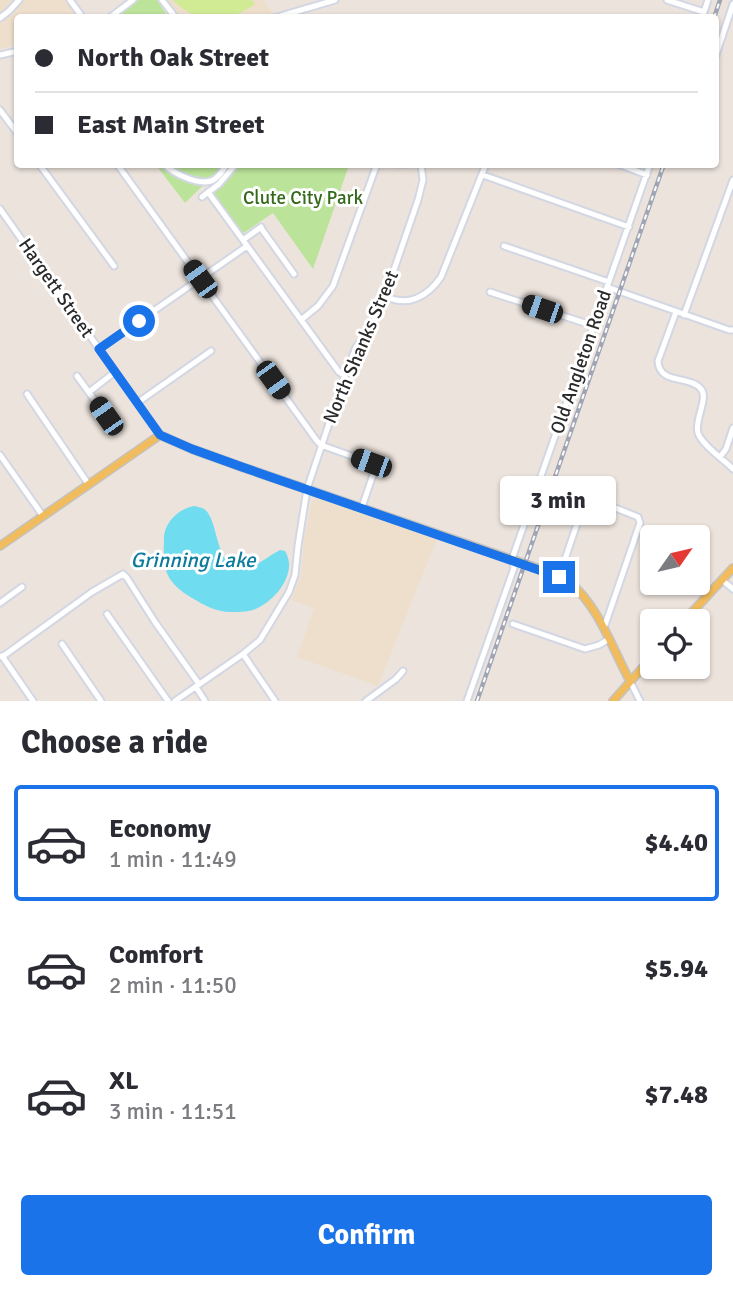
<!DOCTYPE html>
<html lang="en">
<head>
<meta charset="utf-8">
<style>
  :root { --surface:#fff; --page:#f2f2f3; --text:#2b2b33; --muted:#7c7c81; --line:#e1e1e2; --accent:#1a73e8 }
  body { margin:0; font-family:Signika,sans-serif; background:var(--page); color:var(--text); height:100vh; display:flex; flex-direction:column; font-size:26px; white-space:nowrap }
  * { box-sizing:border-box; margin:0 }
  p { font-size:23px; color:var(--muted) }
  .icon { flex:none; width:38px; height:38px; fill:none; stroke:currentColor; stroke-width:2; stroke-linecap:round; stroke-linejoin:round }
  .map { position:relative; height:701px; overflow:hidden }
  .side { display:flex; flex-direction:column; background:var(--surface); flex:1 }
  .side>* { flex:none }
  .hud { position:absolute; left:14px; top:14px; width:705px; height:154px; border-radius:7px; box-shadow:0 2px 5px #0004; display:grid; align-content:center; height:154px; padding:0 21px; background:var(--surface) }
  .needle { width:46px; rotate:56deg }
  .tools { position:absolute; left:640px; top:525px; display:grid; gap:14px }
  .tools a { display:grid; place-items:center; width:70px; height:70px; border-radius:7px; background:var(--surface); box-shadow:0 2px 5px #0004; font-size:35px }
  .end { position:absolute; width:32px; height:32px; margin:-16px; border:9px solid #1a73e8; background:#fff; box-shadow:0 0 0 4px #fff }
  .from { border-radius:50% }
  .bubble { position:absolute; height:49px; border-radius:7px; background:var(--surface); box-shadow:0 2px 5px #0004; font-size:23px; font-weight:800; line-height:49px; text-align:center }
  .car { position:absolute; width:21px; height:42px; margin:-21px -10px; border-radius:9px; box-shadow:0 0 5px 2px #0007; background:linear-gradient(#222 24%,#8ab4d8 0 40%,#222 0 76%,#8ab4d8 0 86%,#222 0) }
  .hud b { display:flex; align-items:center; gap:24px; height:66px; font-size:26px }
  .hud b+b { border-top:2px solid var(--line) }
  .hud i { width:18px; height:18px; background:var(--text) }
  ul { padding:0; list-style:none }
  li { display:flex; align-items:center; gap:21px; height:116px; margin:0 14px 10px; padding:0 7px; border:4px solid transparent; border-radius:7px }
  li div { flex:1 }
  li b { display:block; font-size:26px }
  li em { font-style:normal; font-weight:800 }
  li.selected { border-color:var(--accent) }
  li>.icon { width:63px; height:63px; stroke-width:1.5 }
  h2 { padding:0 21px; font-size:32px; line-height:84px }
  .button { display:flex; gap:14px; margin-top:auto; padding:14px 21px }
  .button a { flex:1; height:80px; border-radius:7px; background:var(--accent); color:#fff; font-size:28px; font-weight:800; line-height:80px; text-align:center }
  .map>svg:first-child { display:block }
  .education { fill:#eedfcc }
  .green { fill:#bbe399 }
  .pitch { fill:#d1eb94 }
  .water { fill:#6fddef }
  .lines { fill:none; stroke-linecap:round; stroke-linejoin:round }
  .minor-casing { stroke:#d2d7e3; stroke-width:9 }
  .major-casing { stroke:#c3c3c3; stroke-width:10 }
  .minor { stroke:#fff; stroke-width:5 }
  .major { stroke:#f1bc5d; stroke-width:7 }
  .rail-casing { stroke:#9fa5b5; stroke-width:4.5 }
  .rail { stroke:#fff; stroke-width:2; stroke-dasharray:5; stroke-linecap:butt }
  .route { stroke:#1a73e8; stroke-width:9 }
  .labels { text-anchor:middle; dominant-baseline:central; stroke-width:6; stroke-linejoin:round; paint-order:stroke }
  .park-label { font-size:19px; fill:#34681a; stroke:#fff }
  .street-label { font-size:19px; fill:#2a2a2a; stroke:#fff }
  .water-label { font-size:21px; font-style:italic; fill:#0d7c9c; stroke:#fff }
</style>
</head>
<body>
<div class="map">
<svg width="733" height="701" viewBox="0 0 733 701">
  <rect width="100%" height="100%" fill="#ece3dc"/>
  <!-- education -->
  <path class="education" d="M 0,0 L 65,0 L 77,17 L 18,18 L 17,44 L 0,49 Z
    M 166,0 L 263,0 L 273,13 L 271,16 L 266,18 L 179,17 Z
    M 318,499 L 437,539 L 378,686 L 297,657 L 314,608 L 291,600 L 301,577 L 304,541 L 312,501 Z"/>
  <!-- green -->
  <path class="green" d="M 139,0 L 157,0 L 168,17 L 121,17 L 119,14 Z
    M 156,165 L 224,165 L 185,203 Z
    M 239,165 L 349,165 L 313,269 L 273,213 L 242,234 L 213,193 L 227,180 Z"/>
  <!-- pitch -->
  <path class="pitch" d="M 173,0 L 252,0 L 255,4 C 229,23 196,25 173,0 Z"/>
  <!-- water -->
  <path class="water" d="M 194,506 C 197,507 201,507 204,509 C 221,520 213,579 251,567 C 261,563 270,555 280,550 L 285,551 C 299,573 274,603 253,610 C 246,612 238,612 231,612 C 216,612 204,605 192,598 C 164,581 163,569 164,539 C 164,523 178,509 194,506 Z"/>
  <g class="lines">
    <defs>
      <path id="minor" d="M 70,0 L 83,18
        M 162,0 L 176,18
        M 667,0 L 704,12
        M 0,18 L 9,11 L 19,0
        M 109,18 L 133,0
        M 274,18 L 335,0
        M 702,18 L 708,0
        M 0,55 L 18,51
        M 716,55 L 733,4
        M 0,110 L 18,134
        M 39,164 L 114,266
        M 117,164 L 317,441 L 321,445 L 371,463 L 375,469 L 362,507
        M 164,164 C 174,174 197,185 211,181 C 218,179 223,170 227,164
        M 397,164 L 409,164
        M 618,164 L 647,175
        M 483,175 L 629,227
        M 208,192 L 339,372 L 345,376
        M 202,197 L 219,184 L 236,164
        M 0,209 L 160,435
        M 261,228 L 294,274
        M 243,240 L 261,227
        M 504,246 L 609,282
        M 607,287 L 729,330 L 733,330
        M 490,292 L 594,326
        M 385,296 C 408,308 428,296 441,277 L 486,164
        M 676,312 L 658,361 C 659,385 690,375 701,389 C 709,398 694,420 698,433 C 702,445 724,460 733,469
        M 684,315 L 733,180
        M 301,320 L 318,306 L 333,286 L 377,164
        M 99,349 L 247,246
        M 77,376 L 106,416
        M 89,392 L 115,372
        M 27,394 L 89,485
        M 137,403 L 211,351
        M 0,455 L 43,516
        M 720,457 L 726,449 L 733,428
        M 559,577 L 584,503 L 593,499 L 638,517 L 640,523 L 604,628
        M 722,580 L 733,589
        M 0,603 L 22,587
        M 107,614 L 168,701
        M 513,624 L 585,649 L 599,645 L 609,639
        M 62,644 L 101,701
        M 243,654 L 275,701
        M 2,656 L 33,701
        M 2,657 L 92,592 L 123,574 L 127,578 L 155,622 L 199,684
        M 630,681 L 640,701
        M 196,687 L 205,701
        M 175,701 L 243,654 L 260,640 L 289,592 L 295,575 L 298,546 L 307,489 L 345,376 L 356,347 L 370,330 L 385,296 L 418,200 L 423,180 L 421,164
        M 366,701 L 396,679 L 403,671
        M 467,701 L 514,568 L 512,559 L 650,164"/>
      <path id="major" d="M 0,546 L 160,435 L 192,449 L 242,467 L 540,569 C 550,573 561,576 570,583 C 598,605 613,650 630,681
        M 684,621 L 733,568
        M 613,701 L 653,656"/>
    </defs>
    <!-- minor casing -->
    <use href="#minor" class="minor-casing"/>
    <!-- major casing -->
    <use href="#major" class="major-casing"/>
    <!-- minor -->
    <use href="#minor" class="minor"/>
    <!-- major -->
    <use href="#major" class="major"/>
    <defs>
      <path id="rail" d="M 714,18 L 720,0
        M 477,701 L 664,164"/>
    </defs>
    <!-- rail casing -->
    <use href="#rail" class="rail-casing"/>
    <!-- rail -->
    <use href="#rail" class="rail"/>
  </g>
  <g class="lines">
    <!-- route -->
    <path class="route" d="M 139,321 L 99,349 L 160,435 L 192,449 L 242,467 L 559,577"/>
  </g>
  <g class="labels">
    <!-- park labels -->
    <g class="park-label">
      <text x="303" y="198">Clute City Park</text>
    </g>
    <!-- street labels -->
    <g class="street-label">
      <text transform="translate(56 288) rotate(55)">Hargett Street</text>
      <text transform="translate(361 347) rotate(-67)">North Shanks Street</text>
      <text transform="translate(581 362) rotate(-71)">Old Angleton Road</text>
    </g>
    <!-- water labels -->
    <g class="water-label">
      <text x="193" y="560">Grinning Lake</text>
    </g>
  </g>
</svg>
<div class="tools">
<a><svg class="needle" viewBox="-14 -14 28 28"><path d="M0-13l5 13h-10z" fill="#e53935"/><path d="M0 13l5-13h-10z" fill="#7c7c81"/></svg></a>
<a><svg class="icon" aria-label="locate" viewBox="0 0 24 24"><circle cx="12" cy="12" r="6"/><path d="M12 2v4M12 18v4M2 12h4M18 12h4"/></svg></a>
</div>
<i class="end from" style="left:139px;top:321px"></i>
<i class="end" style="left:559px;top:577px"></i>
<div class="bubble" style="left:500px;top:476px;width:116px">3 min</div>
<i class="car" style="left:200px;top:279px;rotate:324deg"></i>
<i class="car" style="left:542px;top:309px;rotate:289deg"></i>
<i class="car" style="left:273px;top:380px;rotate:144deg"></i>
<i class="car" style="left:106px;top:416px;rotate:325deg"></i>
<i class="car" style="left:371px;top:463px;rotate:290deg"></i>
<div class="hud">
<b><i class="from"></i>North Oak Street</b>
<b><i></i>East Main Street</b>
</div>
</div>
<section class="side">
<h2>Choose a ride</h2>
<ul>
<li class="selected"><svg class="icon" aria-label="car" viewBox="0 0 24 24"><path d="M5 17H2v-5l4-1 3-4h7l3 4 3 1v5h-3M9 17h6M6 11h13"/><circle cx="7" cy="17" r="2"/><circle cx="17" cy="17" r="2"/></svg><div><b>Economy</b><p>1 min · 11:49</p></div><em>$4.40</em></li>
<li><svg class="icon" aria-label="car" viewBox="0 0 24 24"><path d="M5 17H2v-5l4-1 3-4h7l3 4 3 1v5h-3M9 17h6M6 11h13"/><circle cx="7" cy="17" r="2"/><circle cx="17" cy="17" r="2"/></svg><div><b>Comfort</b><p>2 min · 11:50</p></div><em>$5.94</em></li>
<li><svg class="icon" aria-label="car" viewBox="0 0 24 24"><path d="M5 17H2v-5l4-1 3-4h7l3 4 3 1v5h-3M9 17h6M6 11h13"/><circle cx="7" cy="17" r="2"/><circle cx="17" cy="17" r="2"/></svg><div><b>XL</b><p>3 min · 11:51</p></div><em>$7.48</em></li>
</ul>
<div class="button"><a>Confirm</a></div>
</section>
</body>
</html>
